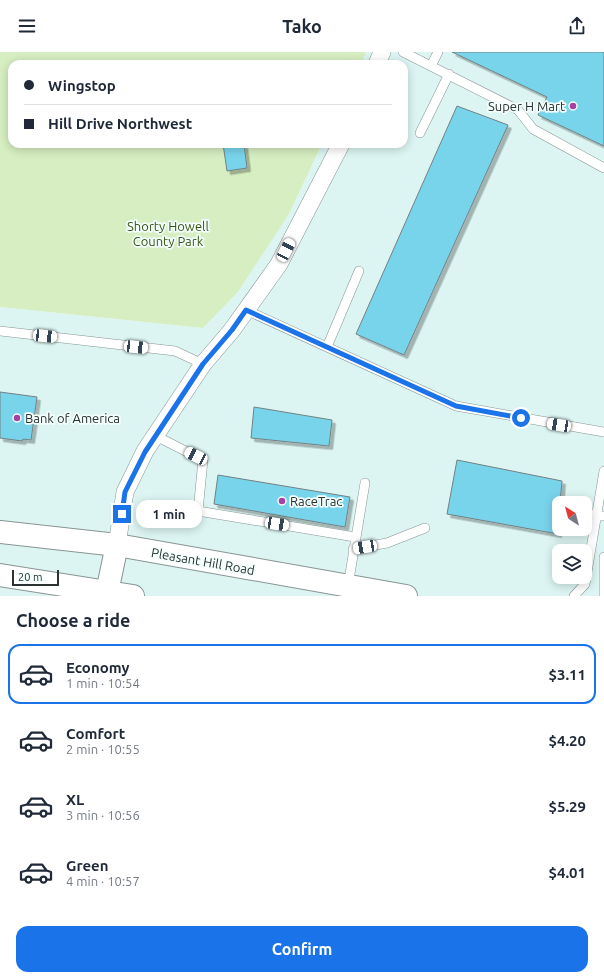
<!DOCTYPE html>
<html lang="en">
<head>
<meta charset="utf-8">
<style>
  :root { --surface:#fff; --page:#f2f2f3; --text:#1f2937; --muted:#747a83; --line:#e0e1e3; --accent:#1a73e8 }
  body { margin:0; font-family:Ubuntu,sans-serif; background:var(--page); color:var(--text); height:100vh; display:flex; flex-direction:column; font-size:15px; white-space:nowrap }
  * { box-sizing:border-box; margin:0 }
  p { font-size:13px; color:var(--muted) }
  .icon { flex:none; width:22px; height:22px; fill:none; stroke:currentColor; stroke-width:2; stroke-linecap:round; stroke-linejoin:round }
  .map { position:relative; height:544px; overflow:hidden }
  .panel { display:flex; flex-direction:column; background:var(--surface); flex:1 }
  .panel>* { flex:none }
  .top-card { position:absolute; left:8px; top:8px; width:400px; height:88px; border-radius:12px; box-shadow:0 2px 10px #0003; display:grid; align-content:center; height:88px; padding:0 16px; background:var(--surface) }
  .needle { width:26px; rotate:324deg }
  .fabs { position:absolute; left:552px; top:444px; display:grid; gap:8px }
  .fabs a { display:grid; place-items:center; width:40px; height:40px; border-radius:8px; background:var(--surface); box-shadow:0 2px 10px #0003; font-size:20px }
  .scale { position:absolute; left:12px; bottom:10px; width:47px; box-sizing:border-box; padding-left:4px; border:2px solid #2c3231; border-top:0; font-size:11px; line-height:14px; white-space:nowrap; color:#2c3231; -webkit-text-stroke:3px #f3fffd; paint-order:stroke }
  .end { position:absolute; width:18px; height:18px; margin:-9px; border:5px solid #1a73e8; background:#fff; box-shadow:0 0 0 2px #fff }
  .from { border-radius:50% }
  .bubble { position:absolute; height:28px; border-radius:12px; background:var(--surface); box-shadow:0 2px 10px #0003; font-size:13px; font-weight:700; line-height:28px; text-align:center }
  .car { position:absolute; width:12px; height:24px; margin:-12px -6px; border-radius:5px; box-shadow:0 0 3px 1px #0007; background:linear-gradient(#fff 24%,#345 0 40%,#fff 0 76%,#345 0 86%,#fff 0) }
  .top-card b { display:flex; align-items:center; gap:14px; height:38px; font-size:15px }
  .top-card b+b { border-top:1px solid var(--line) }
  .top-card i { width:10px; height:10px; background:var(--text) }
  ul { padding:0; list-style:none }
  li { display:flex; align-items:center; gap:12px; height:60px; margin:0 8px 6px; padding:0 8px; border:2px solid transparent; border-radius:12px }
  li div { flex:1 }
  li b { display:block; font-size:15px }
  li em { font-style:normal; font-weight:700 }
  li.selected { border-color:var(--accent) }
  li>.icon { width:36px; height:36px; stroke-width:1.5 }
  h2 { padding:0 16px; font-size:18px; line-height:48px }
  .button { display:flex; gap:8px; margin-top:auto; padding:8px 16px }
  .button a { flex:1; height:46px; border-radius:12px; background:var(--accent); color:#fff; font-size:16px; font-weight:700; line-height:46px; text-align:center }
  header { display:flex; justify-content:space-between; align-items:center; height:52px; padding:0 16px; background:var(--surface); font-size:18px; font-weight:700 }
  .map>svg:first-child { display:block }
  .built { fill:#dcf5f2; fill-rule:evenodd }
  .green { fill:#d6eec1 }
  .building { fill:#78d4eb; stroke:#738083; filter:url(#shadow) }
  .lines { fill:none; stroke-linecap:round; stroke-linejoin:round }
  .lane-casing { stroke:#879593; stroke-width:10 }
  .street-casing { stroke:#879593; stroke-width:18 }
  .secondary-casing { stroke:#879593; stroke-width:24 }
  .highway-casing { stroke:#879593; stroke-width:24 }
  .lane { stroke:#fff; stroke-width:9 }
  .street { stroke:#fff; stroke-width:17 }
  .secondary { stroke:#fff; stroke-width:22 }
  .highway { stroke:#fff; stroke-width:22 }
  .route { stroke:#1a73e8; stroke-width:5 }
  .poi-dot { fill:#a741a5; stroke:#f3fffd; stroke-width:1.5 }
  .labels { text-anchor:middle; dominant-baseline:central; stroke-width:3.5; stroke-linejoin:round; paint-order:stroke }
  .poi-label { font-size:13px; fill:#2c3231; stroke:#f3fffd; text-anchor:start }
  .park-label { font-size:13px; fill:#395715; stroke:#f3fffd }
  .street-label { font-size:13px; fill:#2c3231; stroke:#f3fffd }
</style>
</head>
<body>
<header><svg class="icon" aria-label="menu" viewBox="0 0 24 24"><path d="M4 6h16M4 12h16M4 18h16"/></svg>Tako<svg class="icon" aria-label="share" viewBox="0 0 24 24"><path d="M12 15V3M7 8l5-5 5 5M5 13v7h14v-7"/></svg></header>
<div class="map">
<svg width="604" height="544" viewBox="0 0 604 544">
  <defs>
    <filter id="shadow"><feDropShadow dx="3.5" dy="3.5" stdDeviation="0" flood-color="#0004"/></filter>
  </defs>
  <rect width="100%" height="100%" fill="#f3fffd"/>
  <!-- built -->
  <path class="built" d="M 366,0 L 604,0 L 604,544 L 0,544 L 0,255 L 203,276 L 238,240 L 289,162 L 322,92 L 404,92 L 404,12 L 361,12 ZM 559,451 L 585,451 L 585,477 L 559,477 ZM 559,499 L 585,499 L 585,525 L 559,525 Z"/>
  <!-- green -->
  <path class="green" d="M 0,0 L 366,0 L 361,12 L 12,12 L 12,92 L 322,92 L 289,162 L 238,240 L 203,276 L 0,255 Z"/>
  <!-- building -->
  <path class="building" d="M 452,0 L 604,0 L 604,94 L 538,63 L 547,45 Z
    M 457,54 L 508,73 L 404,303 L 356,282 Z
    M 223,92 L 244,92 L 247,116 L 227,119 Z
    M 0,340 L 37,345 L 31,388 L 23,387 L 22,389 L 0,386 Z
    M 254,355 L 332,368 L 329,394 L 251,386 Z
    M 457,408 L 562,429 L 560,451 L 559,451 L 558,482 L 447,462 Z
    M 218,423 L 350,445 L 345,475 L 214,452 Z"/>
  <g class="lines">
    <defs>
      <path id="lane" d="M 403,0 L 518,58 L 533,77 L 604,116
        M 431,14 L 438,0
        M 420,81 L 449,22
        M 246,258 L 456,354 L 604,380
        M 0,279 L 175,299 L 203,312
        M 327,295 L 359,219
        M 156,384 L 203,408 L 198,459 L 355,485
        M 585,461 L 604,464
        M 353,497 L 387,491 L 425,476
        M 348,534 L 365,431
        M 574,544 L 585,532 L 604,419
        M 604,544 L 604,505"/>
      <path id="street" d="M 377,12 L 382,0
        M 117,493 L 125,440 L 145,399 L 203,312 L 232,278 L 279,212 L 341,92"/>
      <path id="secondary" d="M 108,544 L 107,540 L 117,493"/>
      <path id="highway" d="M 0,480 L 117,493 L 406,544
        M 0,523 L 133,544"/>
    </defs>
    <!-- lane casing -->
    <use href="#lane" class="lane-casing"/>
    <!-- street casing -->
    <use href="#street" class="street-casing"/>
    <!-- secondary casing -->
    <use href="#secondary" class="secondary-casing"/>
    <!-- highway casing -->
    <use href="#highway" class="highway-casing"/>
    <!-- lane -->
    <use href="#lane" class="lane"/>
    <!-- street -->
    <use href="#street" class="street"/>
    <!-- secondary -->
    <use href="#secondary" class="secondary"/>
    <!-- highway -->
    <use href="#highway" class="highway"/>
  </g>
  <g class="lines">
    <!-- route -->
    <path class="route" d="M 122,462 L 125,440 L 145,400 L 203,312 L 232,278 L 246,258 L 456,354 L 521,366"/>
  </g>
  <!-- markers -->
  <g class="poi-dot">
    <circle cx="573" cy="54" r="4"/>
    <circle cx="17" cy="366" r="4"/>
    <circle cx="282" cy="449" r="4"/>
  </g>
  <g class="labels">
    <!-- poi labels -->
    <g class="poi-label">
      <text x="565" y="54" text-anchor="end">Super H Mart</text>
      <text x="25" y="366">Bank of America</text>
      <text x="290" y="449">RaceTrac</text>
    </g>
    <!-- park labels -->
    <g class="park-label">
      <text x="168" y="174">Shorty Howell<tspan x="168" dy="15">County Park</tspan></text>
    </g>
    <!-- street labels -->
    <g class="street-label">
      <text transform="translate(203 509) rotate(10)">Pleasant Hill Road</text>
    </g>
  </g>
</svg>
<div class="fabs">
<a><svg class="needle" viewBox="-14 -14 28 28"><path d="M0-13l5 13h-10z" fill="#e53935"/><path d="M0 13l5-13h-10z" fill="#747a83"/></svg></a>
<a><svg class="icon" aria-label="layers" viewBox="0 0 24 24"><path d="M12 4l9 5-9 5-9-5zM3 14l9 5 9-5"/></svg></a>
</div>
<div class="scale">20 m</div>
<i class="end from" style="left:521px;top:366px"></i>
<i class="end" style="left:122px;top:462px"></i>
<div class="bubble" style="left:136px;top:448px;width:66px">1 min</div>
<i class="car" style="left:286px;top:198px;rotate:27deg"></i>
<i class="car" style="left:45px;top:284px;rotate:96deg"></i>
<i class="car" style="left:136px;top:295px;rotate:96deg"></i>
<i class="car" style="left:559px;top:373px;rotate:279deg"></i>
<i class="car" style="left:196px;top:404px;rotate:297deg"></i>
<i class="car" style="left:277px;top:472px;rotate:99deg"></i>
<i class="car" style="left:365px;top:495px;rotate:260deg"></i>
<div class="top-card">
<b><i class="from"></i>Wingstop</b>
<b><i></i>Hill Drive Northwest</b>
</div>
</div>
<section class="panel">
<h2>Choose a ride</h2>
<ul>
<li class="selected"><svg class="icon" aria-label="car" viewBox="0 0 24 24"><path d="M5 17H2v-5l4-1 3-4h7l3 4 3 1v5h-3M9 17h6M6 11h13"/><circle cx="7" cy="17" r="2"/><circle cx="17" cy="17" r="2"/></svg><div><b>Economy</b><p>1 min · 10:54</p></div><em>$3.11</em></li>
<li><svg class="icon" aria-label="car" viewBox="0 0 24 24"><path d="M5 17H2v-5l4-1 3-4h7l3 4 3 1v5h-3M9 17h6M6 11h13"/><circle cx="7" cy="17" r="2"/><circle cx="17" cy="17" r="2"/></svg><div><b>Comfort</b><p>2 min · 10:55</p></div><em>$4.20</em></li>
<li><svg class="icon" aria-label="car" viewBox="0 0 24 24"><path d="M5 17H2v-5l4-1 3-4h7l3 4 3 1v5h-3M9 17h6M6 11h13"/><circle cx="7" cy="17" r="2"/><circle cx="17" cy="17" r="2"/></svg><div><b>XL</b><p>3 min · 10:56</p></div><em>$5.29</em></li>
<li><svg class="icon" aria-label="car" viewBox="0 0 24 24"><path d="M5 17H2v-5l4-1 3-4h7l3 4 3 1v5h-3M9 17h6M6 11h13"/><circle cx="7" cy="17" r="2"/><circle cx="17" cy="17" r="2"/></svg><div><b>Green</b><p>4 min · 10:57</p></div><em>$4.01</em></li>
</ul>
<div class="button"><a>Confirm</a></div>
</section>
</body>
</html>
